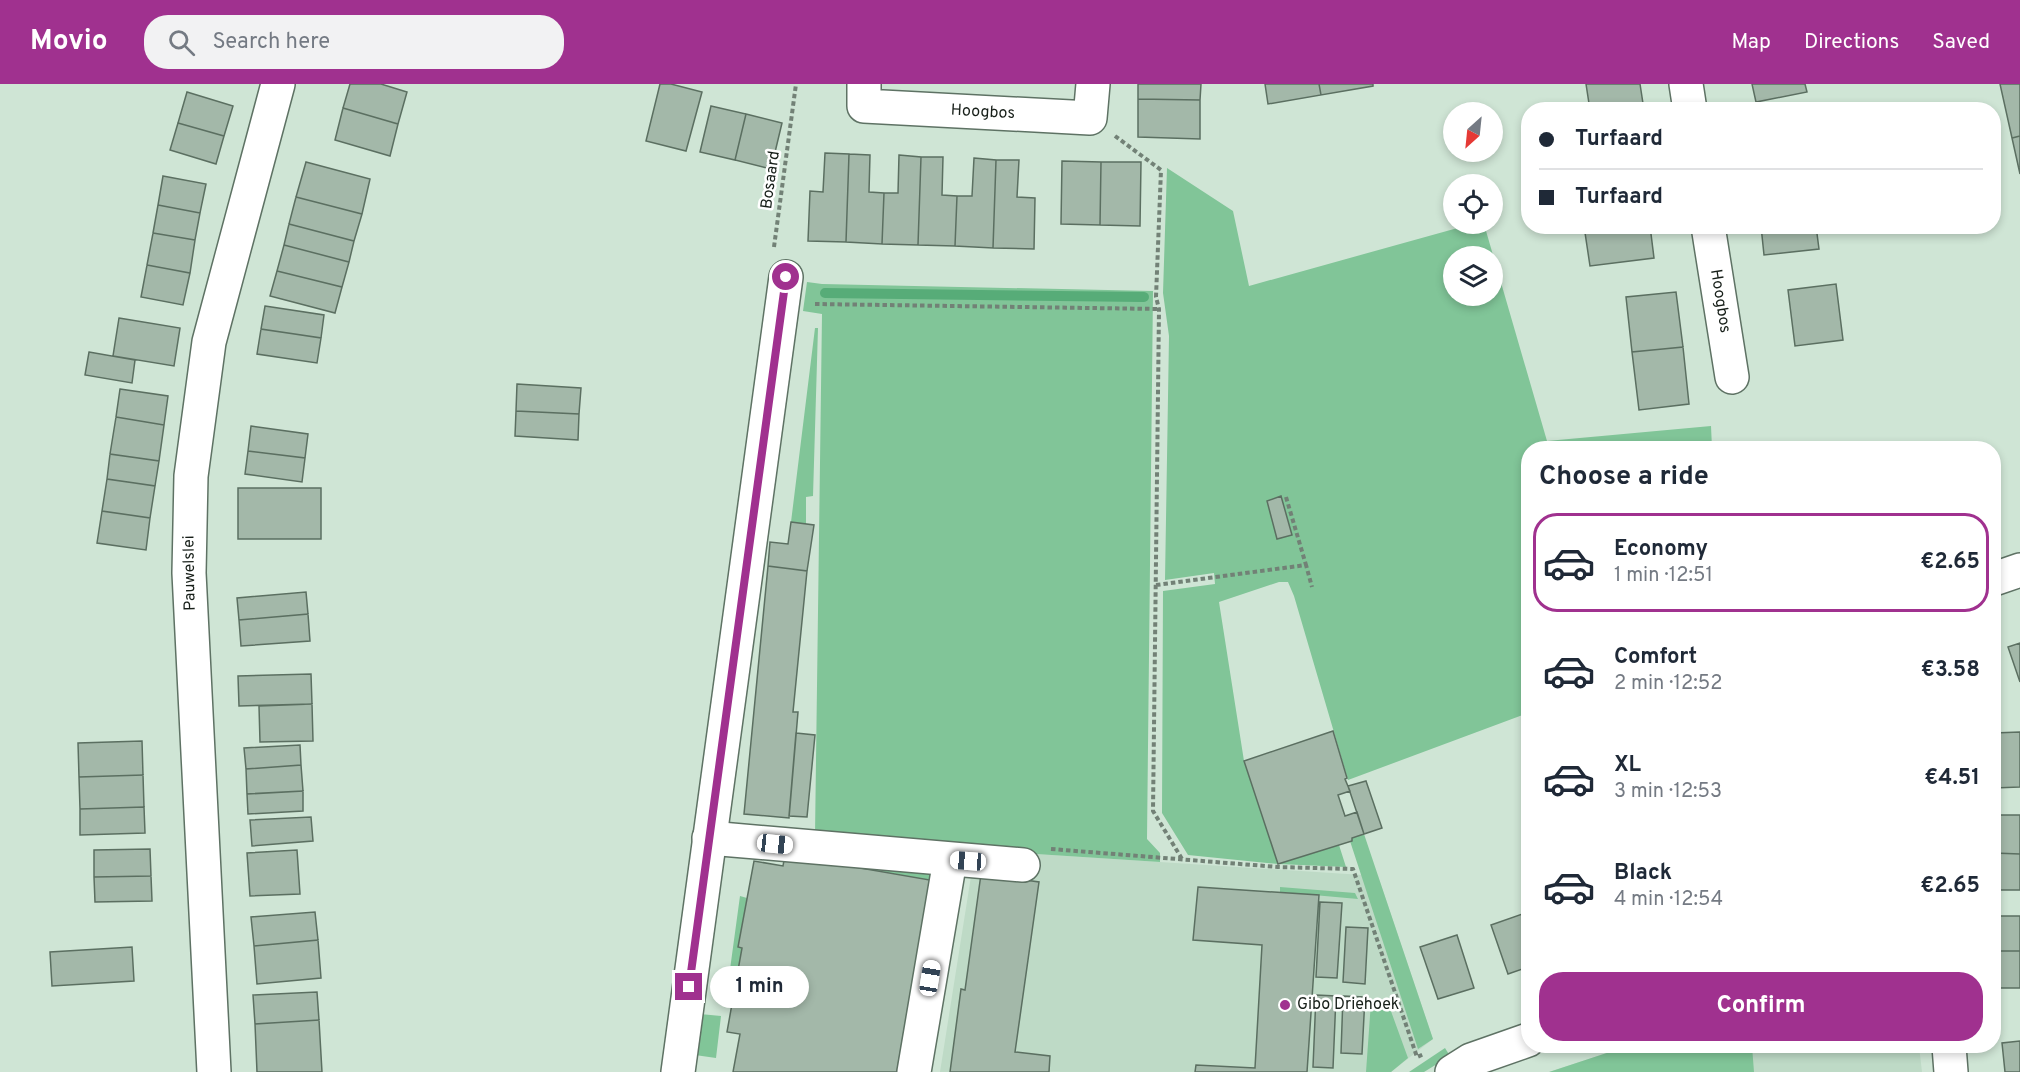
<!DOCTYPE html>
<html lang="en">
<head>
<meta charset="utf-8">
<style>
  :root { --surface:#fff; --page:#f2f2f3; --text:#1f2937; --muted:#747a83; --line:#e0e1e3; --accent:#a0318f }
  body { margin:0; font-family:Overpass,sans-serif; background:var(--page); color:var(--text); height:100vh; display:flex; flex-direction:column; font-size:22px; white-space:nowrap }
  * { box-sizing:border-box; margin:0 }
  p { font-size:20px; color:var(--muted) }
  .icon { flex:none; width:33px; height:33px; fill:none; stroke:currentColor; stroke-width:2; stroke-linecap:round; stroke-linejoin:round }
  .map { position:relative; flex:1; overflow:hidden }
  .side { position:absolute; left:1521px; top:357px; width:480px; height:612px; display:flex; flex-direction:column; background:var(--surface); border-radius:24px; box-shadow:0 3px 9px #0003 }
  .side>* { flex:none }
  .hud { position:absolute; left:1521px; top:18px; width:480px; height:132px; border-radius:24px; box-shadow:0 3px 9px #0003; display:grid; align-content:center; height:132px; padding:0 18px; background:var(--surface) }
  .needle { width:39px; rotate:207deg }
  .fabs { position:absolute; left:1443px; top:18px; display:grid; gap:12px }
  .fabs a { display:grid; place-items:center; width:60px; height:60px; border-radius:50%; background:var(--surface); box-shadow:0 3px 9px #0003; font-size:30px }
  .end { position:absolute; width:27px; height:27px; margin:-14px; border:8px solid #a0318f; background:#fff; box-shadow:0 0 0 3px #fff }
  .from { border-radius:50% }
  .bubble { position:absolute; height:42px; border-radius:21px; background:var(--surface); box-shadow:0 3px 9px #0003; font-size:20px; font-weight:700; line-height:42px; text-align:center }
  .car { position:absolute; width:18px; height:36px; margin:-18px -9px; border-radius:8px; box-shadow:0 0 4px 2px #0007; background:linear-gradient(#fff 24%,#345 0 40%,#fff 0 76%,#345 0 86%,#fff 0) }
  .hud b { display:flex; align-items:center; gap:21px; height:57px; font-size:22px }
  .hud b+b { border-top:2px solid var(--line) }
  .hud i { width:15px; height:15px; background:var(--text) }
  ul { padding:0; list-style:none }
  li { display:flex; align-items:center; gap:18px; height:99px; margin:0 12px 9px; padding:0 6px; border:3px solid transparent; border-radius:24px }
  li div { flex:1 }
  li b { display:block; font-size:22px }
  li em { font-style:normal; font-weight:700 }
  li.current { border-color:var(--accent) }
  li>.icon { width:54px; height:54px; stroke-width:1.5 }
  h2 { padding:0 18px; font-size:27px; line-height:72px }
  .primary-button { display:flex; gap:12px; margin-top:auto; padding:12px 18px }
  .primary-button a { flex:1; height:69px; border-radius:24px; background:var(--accent); color:#fff; font-size:24px; font-weight:700; line-height:69px; text-align:center }
  header { display:flex; align-items:center; gap:36px; box-sizing:border-box; height:84px; padding:0 30px; background:var(--accent); color:#fff }
  header strong { font-size:28px }
  nav { display:flex; gap:33px; margin-inline-start:auto; font-size:21px }
  .search { width:420px; height:54px; background:var(--page); display:flex; align-items:center; gap:15px; box-sizing:border-box; padding:0 21px; border-radius:24px; color:var(--muted); font-size:22px }
  .map>svg:first-child { display:block }
  .built { fill:#bedac6 }
  .green { fill:#81c598; fill-rule:evenodd }
  .lines { fill:none; stroke-linecap:round; stroke-linejoin:round }
  .stream { stroke:#57ac78; stroke-width:10 }
  .building { fill:#a3b8a9; stroke:#5b6f61; stroke-width:1.5 }
  .minor-casing { stroke:#5e7264; stroke-width:36 }
  .path { stroke:#728176; stroke-width:4; stroke-dasharray:4.5 3; stroke-linecap:butt }
  .minor { stroke:#fff; stroke-width:33 }
  .route { stroke:#a0318f; stroke-width:8 }
  .poi-dot { fill:#a0318f; stroke:#fff; stroke-width:2 }
  .labels { text-anchor:middle; dominant-baseline:central; stroke-width:5; stroke-linejoin:round; paint-order:stroke }
  .street-label { font-size:16px; fill:#171f19; stroke:#fff }
  .poi-label { font-size:16px; fill:#171f19; stroke:#fff; text-anchor:start }
</style>
</head>
<body>
<header>
<strong>Movio</strong>
<div class="search"><svg class="icon" aria-label="search" viewBox="0 0 24 24"><circle cx="10" cy="10" r="6"/><path d="M15 15l6 6"/></svg>Search here</div>
<nav><a>Map</a><a>Directions</a><a>Saved</a></nav>
</header>
<div class="map">
<svg width="2020" height="988" viewBox="0 0 2020 988">
  <rect width="100%" height="100%" fill="#cfe5d5"/>
  <!-- built -->
  <path class="built" d="M 1036,770 L 1378,792 L 1433,955 L 1391,988 L 940,988 L 972,786 L 1032,793 Z
    M 1628,962 L 1919,962 L 1922,988 L 1549,988 Z"/>
  <!-- green -->
  <path class="green" d="M 1167,84 L 1233,127 L 1249,202 L 1472,140 L 1484,140 L 1547,357 L 1711,342 L 1712,364 L 1528,364 L 1528,629 L 1348,696 L 1294,512 L 1288,498 L 1279,498 L 1219,518 L 1244,677 L 1278,780 L 1339,761 L 1346,783 L 1278,780 L 1188,771 L 1162,729 L 1163,507 L 1215,500 L 1214,489 L 1165,496 L 1169,252 L 1163,209 ZM 1454,172 L 1492,172 L 1492,212 L 1454,212 Z
    M 807,198 L 822,200 L 1153,207 L 1147,755 L 1160,769 L 1160,778 L 1036,770 L 815,751 L 822,230 L 803,227 Z
    M 815,244 L 818,244 L 813,412 L 806,413 L 806,440 L 791,438 Z
    M 1364,750 L 1433,955 L 1418,965 L 1350,757 L 1352,756 L 1352,754 Z
    M 836,780 L 922,784 L 933,790 L 936,804 Z
    M 1280,803 L 1355,809 L 1358,815 L 1280,808 Z
    M 740,812 L 747,814 L 738,863 L 742,864 L 732,923 L 725,922 Z
    M 1371,918 L 1388,919 L 1408,974 L 1391,988 L 1366,988 Z
    M 700,930 L 721,932 L 716,974 L 695,971 Z
    M 1628,962 L 1752,962 L 1754,988 L 1549,988 Z
    M 1445,964 L 1450,972 L 1424,988 L 1409,988 Z"/>
  <g class="lines">
    <!-- stream -->
    <path class="stream" d="M 825,209 L 1144,213"/>
  </g>
  <!-- building -->
  <path class="building" d="M 350,0 L 381,0 L 407,8 L 398,40 L 343,24 Z
    M 660,0 L 671,0 L 702,8 L 686,67 L 646,57 Z
    M 1138,0 L 1201,0 L 1200,16 L 1138,15 Z
    M 1265,0 L 1319,0 L 1321,11 L 1268,20 Z
    M 1319,0 L 1373,0 L 1373,2 L 1321,11 Z
    M 1586,0 L 1640,0 L 1644,26 L 1590,26 Z
    M 1752,0 L 1805,0 L 1807,8 L 1756,18 Z
    M 2000,0 L 2020,0 L 2020,52 L 2012,54 Z
    M 187,8 L 233,22 L 224,52 L 178,39 Z
    M 1138,15 L 1200,16 L 1200,55 L 1138,53 Z
    M 711,22 L 746,30 L 735,76 L 700,68 Z
    M 343,24 L 398,40 L 390,72 L 335,56 Z
    M 746,30 L 782,39 L 771,85 L 735,76 Z
    M 178,39 L 224,52 L 216,80 L 170,66 Z
    M 2020,52 L 2020,90 L 2012,54 Z
    M 825,69 L 849,70 L 846,158 L 808,157 L 810,107 L 823,108 Z
    M 849,70 L 870,71 L 869,108 L 884,109 L 882,160 L 846,158 Z
    M 899,71 L 921,73 L 918,161 L 882,160 L 884,109 L 898,109 Z
    M 921,73 L 943,73 L 942,111 L 957,112 L 955,162 L 918,161 Z
    M 974,74 L 996,76 L 993,164 L 955,162 L 957,112 L 972,112 Z
    M 996,76 L 1019,76 L 1017,113 L 1035,114 L 1034,165 L 993,164 Z
    M 1062,77 L 1101,78 L 1100,141 L 1061,140 Z
    M 306,78 L 370,95 L 362,130 L 296,113 Z
    M 1101,78 L 1141,78 L 1140,142 L 1100,141 Z
    M 163,92 L 206,100 L 200,129 L 158,121 Z
    M 296,113 L 362,130 L 354,157 L 289,140 Z
    M 158,121 L 200,129 L 195,156 L 153,149 Z
    M 289,140 L 354,157 L 349,178 L 284,161 Z
    M 1584,142 L 1650,142 L 1654,174 L 1590,182 Z
    M 1761,142 L 1816,142 L 1819,165 L 1764,171 Z
    M 153,149 L 195,156 L 190,189 L 147,181 Z
    M 284,161 L 349,178 L 342,203 L 277,187 Z
    M 147,181 L 190,189 L 183,221 L 141,213 Z
    M 277,187 L 342,203 L 335,229 L 270,212 Z
    M 1836,200 L 1843,256 L 1795,262 L 1788,206 Z
    M 1676,208 L 1683,263 L 1632,268 L 1626,213 Z
    M 265,222 L 324,231 L 321,254 L 261,245 Z
    M 119,234 L 180,244 L 174,282 L 113,272 Z
    M 261,245 L 321,254 L 317,279 L 257,270 Z
    M 1683,263 L 1689,320 L 1639,326 L 1632,268 Z
    M 89,268 L 135,276 L 132,299 L 85,291 Z
    M 517,300 L 581,304 L 579,330 L 516,327 Z
    M 120,305 L 168,312 L 164,341 L 116,333 Z
    M 516,327 L 579,330 L 578,356 L 515,352 Z
    M 116,333 L 164,341 L 159,377 L 110,370 Z
    M 251,342 L 308,350 L 305,374 L 248,367 Z
    M 248,367 L 305,374 L 302,398 L 245,390 Z
    M 110,370 L 159,377 L 155,402 L 107,395 Z
    M 107,395 L 155,402 L 150,434 L 102,427 Z
    M 238,404 L 321,404 L 321,455 L 238,455 Z
    M 1281,412 L 1292,451 L 1277,455 L 1267,417 Z
    M 102,427 L 150,434 L 146,466 L 97,459 Z
    M 791,438 L 814,441 L 807,487 L 768,482 L 770,458 L 788,460 Z
    M 768,482 L 807,487 L 793,628 L 798,628 L 789,734 L 744,730 Z
    M 306,508 L 308,530 L 239,536 L 237,514 Z
    M 308,530 L 310,557 L 241,562 L 239,536 Z
    M 2020,559 L 2020,598 L 2008,563 Z
    M 311,590 L 312,620 L 239,622 L 238,592 Z
    M 312,620 L 313,657 L 260,658 L 259,622 Z
    M 1333,647 L 1347,694 L 1345,695 L 1350,707 L 1338,711 L 1345,732 L 1357,728 L 1364,750 L 1352,754 L 1352,757 L 1278,780 L 1244,677 Z
    M 2020,648 L 2020,703 L 1994,704 L 1994,649 Z
    M 796,649 L 815,651 L 807,733 L 789,732 Z
    M 142,657 L 143,691 L 79,693 L 78,659 Z
    M 300,661 L 301,681 L 246,685 L 244,664 Z
    M 301,681 L 303,707 L 247,710 L 246,685 Z
    M 143,691 L 144,723 L 80,725 L 79,693 Z
    M 1366,697 L 1382,744 L 1364,750 L 1348,702 Z
    M 303,707 L 303,727 L 248,730 L 247,710 Z
    M 144,723 L 145,749 L 80,751 L 80,725 Z
    M 1994,731 L 2020,731 L 2020,770 L 1994,769 Z
    M 311,733 L 313,757 L 252,762 L 250,736 Z
    M 150,765 L 151,792 L 94,793 L 94,766 Z
    M 297,766 L 300,810 L 250,812 L 247,769 Z
    M 1994,769 L 2020,770 L 2020,806 L 1994,806 Z
    M 785,771 L 930,796 L 897,988 L 733,988 L 740,950 L 727,948 L 742,864 L 738,863 L 754,777 L 783,782 Z
    M 981,790 L 1039,798 L 1015,968 L 1050,972 L 1049,988 L 950,988 L 961,905 L 965,906 Z
    M 151,792 L 152,817 L 95,818 L 94,793 Z
    M 1198,803 L 1319,811 L 1307,988 L 1195,988 L 1196,981 L 1255,984 L 1262,861 L 1193,856 Z
    M 1320,818 L 1342,819 L 1337,894 L 1316,893 Z
    M 315,828 L 318,856 L 254,862 L 251,833 Z
    M 1528,828 L 1528,883 L 1508,890 L 1491,841 Z
    M 1994,832 L 2020,832 L 2020,867 L 1994,867 Z
    M 1346,843 L 1368,844 L 1365,900 L 1343,898 Z
    M 1457,851 L 1474,904 L 1438,915 L 1420,863 Z
    M 318,856 L 321,894 L 257,900 L 254,862 Z
    M 132,863 L 134,897 L 52,902 L 50,868 Z
    M 1994,867 L 2020,867 L 2020,904 L 1994,904 Z
    M 317,908 L 319,936 L 255,940 L 253,911 Z
    M 1316,911 L 1336,912 L 1333,984 L 1313,983 Z
    M 1343,912 L 1365,913 L 1362,970 L 1341,969 Z
    M 319,936 L 322,988 L 257,988 L 255,940 Z
    M 2020,957 L 2020,988 L 2005,988 L 2002,959 Z"/>
  <g class="lines">
    <defs>
      <g id="minor">
        <path id="s1" d="M 864,0 L 864,22 L 1090,34 L 1093,0"/>
        <path d="M 1686,0 L 1690,26"/>
        <path id="s2" d="M 1708,142 L 1732,293"/>
        <path d="M 1994,495 L 2020,486"/>
        <path d="M 709,754 L 1023,781"/>
        <path d="M 1949,962 L 1951,988"/>
        <path d="M 214,988 L 189,489 L 191,392 L 209,258 L 278,0"/>
        <path d="M 678,988 L 786,193"/>
        <path d="M 914,988 L 950,776"/>
        <path d="M 1452,988 L 1471,976 L 1528,956"/>
      </g>
    </defs>
    <!-- minor casing -->
    <use href="#minor" class="minor-casing"/>
    <!-- path -->
    <path class="path" d="M 1115,52 L 1161,86 L 1156,213 L 1159,225 L 1153,727 L 1182,775
      M 774,163 L 796,0
      M 815,220 L 1159,225
      M 1286,413 L 1306,481
      M 1156,501 L 1306,481 L 1312,503
      M 1051,765 L 1278,783 L 1353,785 L 1417,973 L 1424,970"/>
    <!-- minor -->
    <use href="#minor" class="minor"/>
  </g>
  <g class="lines">
    <!-- route -->
    <path class="route" d="M 689,903 L 786,193"/>
  </g>
  <!-- markers -->
  <circle class="poi-dot" cx="1285" cy="921" r="6"/>
  <g class="labels">
    <!-- street labels -->
    <g class="street-label">
      <text stroke="none"><textPath href="#s1" startOffset="141">Hoogbos</textPath></text>
      <text transform="translate(771 96) rotate(-82)">Bosaard</text>
      <text stroke="none"><textPath href="#s2" startOffset="76">Hoogbos</textPath></text>
      <text transform="translate(190 489) rotate(-91)">Pauwelslei</text>
    </g>
    <!-- poi labels -->
    <g class="poi-label">
      <text x="1297" y="921">Gibo Driehoek</text>
    </g>
  </g>
</svg>
<div class="fabs">
<a><svg class="needle" viewBox="-14 -14 28 28"><path d="M0-13l5 13h-10z" fill="#e53935"/><path d="M0 13l5-13h-10z" fill="#747a83"/></svg></a>
<a><svg class="icon" aria-label="locate" viewBox="0 0 24 24"><circle cx="12" cy="12" r="6"/><path d="M12 2v4M12 18v4M2 12h4M18 12h4"/></svg></a>
<a><svg class="icon" aria-label="layers" viewBox="0 0 24 24"><path d="M12 4l9 5-9 5-9-5zM3 14l9 5 9-5"/></svg></a>
</div>
<i class="end from" style="left:786px;top:193px"></i>
<i class="end" style="left:689px;top:903px"></i>
<div class="bubble" style="left:710px;top:882px;width:99px">1 min</div>
<i class="car" style="left:775px;top:760px;rotate:96deg"></i>
<i class="car" style="left:968px;top:777px;rotate:274deg"></i>
<i class="car" style="left:930px;top:894px;rotate:9deg"></i>
<div class="hud">
<b><i class="from"></i>Turfaard</b>
<b><i></i>Turfaard</b>
</div>
<section class="side">
<h2>Choose a ride</h2>
<ul>
<li class="current"><svg class="icon" aria-label="car" viewBox="0 0 24 24"><path d="M5 17H2v-5l4-1 3-4h7l3 4 3 1v5h-3M9 17h6M6 11h13"/><circle cx="7" cy="17" r="2"/><circle cx="17" cy="17" r="2"/></svg><div><b>Economy</b><p>1 min · 12:51</p></div><em>€2.65</em></li>
<li><svg class="icon" aria-label="car" viewBox="0 0 24 24"><path d="M5 17H2v-5l4-1 3-4h7l3 4 3 1v5h-3M9 17h6M6 11h13"/><circle cx="7" cy="17" r="2"/><circle cx="17" cy="17" r="2"/></svg><div><b>Comfort</b><p>2 min · 12:52</p></div><em>€3.58</em></li>
<li><svg class="icon" aria-label="car" viewBox="0 0 24 24"><path d="M5 17H2v-5l4-1 3-4h7l3 4 3 1v5h-3M9 17h6M6 11h13"/><circle cx="7" cy="17" r="2"/><circle cx="17" cy="17" r="2"/></svg><div><b>XL</b><p>3 min · 12:53</p></div><em>€4.51</em></li>
<li><svg class="icon" aria-label="car" viewBox="0 0 24 24"><path d="M5 17H2v-5l4-1 3-4h7l3 4 3 1v5h-3M9 17h6M6 11h13"/><circle cx="7" cy="17" r="2"/><circle cx="17" cy="17" r="2"/></svg><div><b>Black</b><p>4 min · 12:54</p></div><em>€2.65</em></li>
</ul>
<div class="primary-button"><a>Confirm</a></div>
</section>
</div>
</body>
</html>
